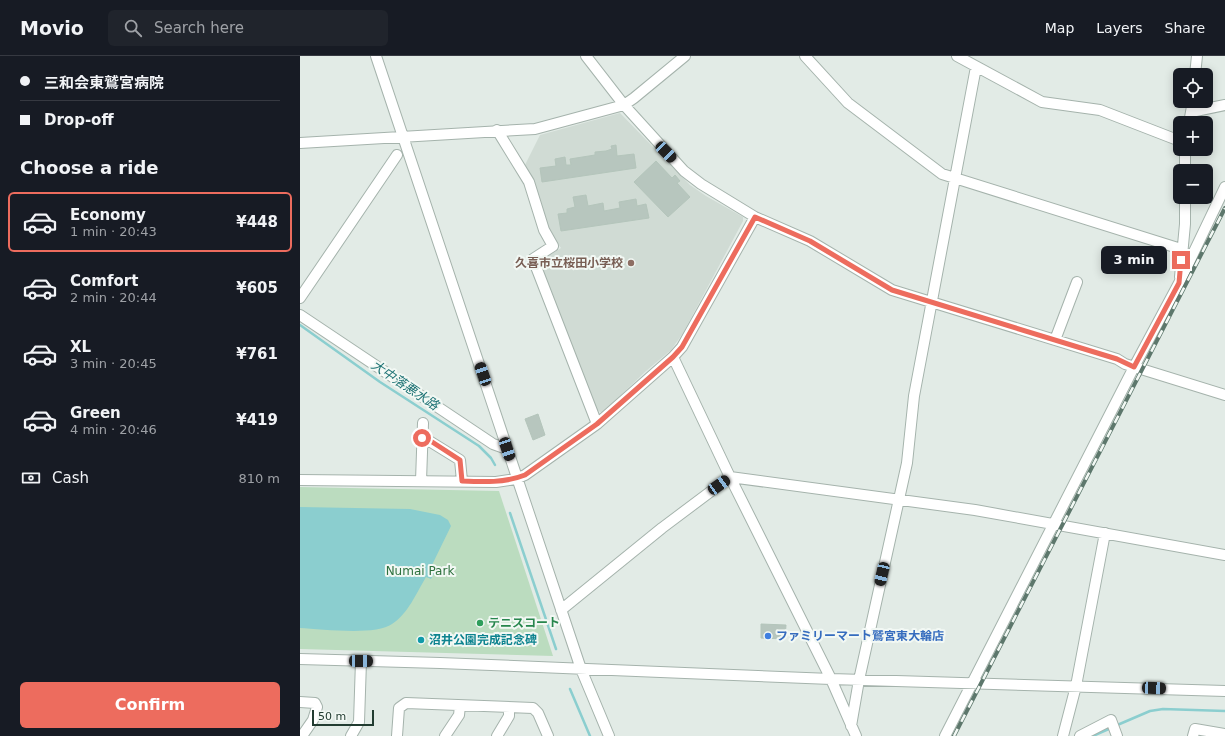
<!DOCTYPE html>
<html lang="en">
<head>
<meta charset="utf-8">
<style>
  :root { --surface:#171b24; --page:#20242c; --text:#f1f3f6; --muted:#9ea1a6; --line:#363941; --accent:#ed6c5e }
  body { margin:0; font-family:"DejaVu Sans","Noto Sans JP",sans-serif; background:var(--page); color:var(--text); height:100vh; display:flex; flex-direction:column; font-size:15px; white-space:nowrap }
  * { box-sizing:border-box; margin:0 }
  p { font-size:13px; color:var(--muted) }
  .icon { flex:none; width:22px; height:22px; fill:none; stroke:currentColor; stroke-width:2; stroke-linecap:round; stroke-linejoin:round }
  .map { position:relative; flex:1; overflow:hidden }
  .panel { display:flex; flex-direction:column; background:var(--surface); width:300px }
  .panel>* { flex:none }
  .banner { display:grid; align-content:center; height:88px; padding:0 20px; background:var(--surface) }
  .fabs { position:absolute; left:873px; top:12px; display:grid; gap:8px }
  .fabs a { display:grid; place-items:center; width:40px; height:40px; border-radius:6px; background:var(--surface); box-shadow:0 2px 10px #0003; font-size:20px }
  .scale { position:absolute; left:12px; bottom:10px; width:62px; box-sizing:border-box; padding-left:4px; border:2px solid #223c31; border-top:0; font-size:11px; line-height:14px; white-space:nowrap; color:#223c31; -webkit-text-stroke:3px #f2f8f4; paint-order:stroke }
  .end { position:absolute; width:18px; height:18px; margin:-9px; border:5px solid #ed6c5e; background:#fff; box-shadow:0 0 0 2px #fff }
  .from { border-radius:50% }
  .bubble { position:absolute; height:28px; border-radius:6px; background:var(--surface); box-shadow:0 2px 10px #0003; font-size:13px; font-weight:800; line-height:28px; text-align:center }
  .car { position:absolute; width:12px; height:24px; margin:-12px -6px; border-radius:5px; box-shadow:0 0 3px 1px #0007; background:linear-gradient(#222 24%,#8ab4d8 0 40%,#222 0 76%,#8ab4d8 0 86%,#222 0) }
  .banner b { display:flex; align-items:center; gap:14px; height:38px; font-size:15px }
  .banner b+b { border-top:1px solid var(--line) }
  .banner i { width:10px; height:10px; background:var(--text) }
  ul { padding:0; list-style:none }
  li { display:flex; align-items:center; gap:12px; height:60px; margin:0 8px 6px; padding:0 12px; border:2px solid transparent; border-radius:6px }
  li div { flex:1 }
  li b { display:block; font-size:15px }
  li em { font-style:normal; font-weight:800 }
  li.selected { border-color:var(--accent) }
  li>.icon { width:36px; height:36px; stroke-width:1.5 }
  h2 { padding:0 20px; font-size:18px; line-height:48px }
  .pay { display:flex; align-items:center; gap:10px; height:44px; padding:0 20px; font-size:15px }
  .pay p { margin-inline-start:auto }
  .primary-button { display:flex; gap:8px; margin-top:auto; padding:8px 20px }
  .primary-button a { flex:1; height:46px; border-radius:6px; background:var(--accent); color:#fff; font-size:16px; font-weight:800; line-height:46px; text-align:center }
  header { display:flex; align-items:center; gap:24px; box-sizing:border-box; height:56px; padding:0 20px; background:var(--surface); border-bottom:1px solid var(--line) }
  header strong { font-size:19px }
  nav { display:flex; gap:22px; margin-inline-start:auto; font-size:14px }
  .search { width:280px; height:36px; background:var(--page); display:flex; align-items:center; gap:10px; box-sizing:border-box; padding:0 14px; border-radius:6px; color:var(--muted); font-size:15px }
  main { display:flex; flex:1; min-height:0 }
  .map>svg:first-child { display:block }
  .built { fill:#d0dbd4 }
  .green { fill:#bbdcbf }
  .water { fill:#8bcecf }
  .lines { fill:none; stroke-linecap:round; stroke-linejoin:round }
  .stream { stroke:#8bcecf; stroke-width:2.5 }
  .building { fill:#b7c6be; stroke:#b4c5bb }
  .minor-casing { stroke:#a5b3ac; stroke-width:12 }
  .minor { stroke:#fff; stroke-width:10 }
  .rail-casing { stroke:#5d776c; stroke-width:4 }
  .rail { stroke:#f2f8f4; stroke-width:2.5; stroke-dasharray:8; stroke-linecap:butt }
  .route { stroke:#ed6c5e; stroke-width:5 }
  .education-dot { fill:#8d6e63; stroke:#f2f8f4; stroke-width:1.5 }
  .leisure-dot { fill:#2e9e5b; stroke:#f2f8f4; stroke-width:1.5 }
  .shop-dot { fill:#3f7fe0; stroke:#f2f8f4; stroke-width:1.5 }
  .culture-dot { fill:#0f9aa8; stroke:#f2f8f4; stroke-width:1.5 }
  .labels { text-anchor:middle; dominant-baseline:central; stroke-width:4; stroke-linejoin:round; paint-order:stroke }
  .education-label { font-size:12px; font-weight:bold; fill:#785e54; stroke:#f2f8f4; text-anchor:end }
  .park-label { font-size:12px; fill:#2e713e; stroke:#f2f8f4 }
  .leisure-label { font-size:12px; font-weight:bold; fill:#27864d; stroke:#f2f8f4; text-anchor:start }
  .shop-label { font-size:12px; font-weight:bold; fill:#366cbe; stroke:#f2f8f4; text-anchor:start }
  .culture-label { font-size:12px; font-weight:bold; fill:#0d838f; stroke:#f2f8f4; text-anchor:start }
  .water-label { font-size:13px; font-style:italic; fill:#1f7375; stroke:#f2f8f4 }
</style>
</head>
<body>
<header>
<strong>Movio</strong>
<div class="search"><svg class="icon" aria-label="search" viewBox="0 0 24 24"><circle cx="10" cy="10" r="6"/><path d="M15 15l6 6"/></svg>Search here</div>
<nav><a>Map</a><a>Layers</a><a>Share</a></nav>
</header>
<main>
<section class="panel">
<div class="banner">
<b><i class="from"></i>三和会東鷲宮病院</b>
<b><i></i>Drop-off</b>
</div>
<h2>Choose a ride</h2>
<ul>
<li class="selected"><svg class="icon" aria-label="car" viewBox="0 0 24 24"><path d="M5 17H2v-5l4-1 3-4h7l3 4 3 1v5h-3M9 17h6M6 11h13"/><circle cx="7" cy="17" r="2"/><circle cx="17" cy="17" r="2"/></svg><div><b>Economy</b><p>1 min · 20:43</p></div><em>¥448</em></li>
<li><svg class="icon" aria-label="car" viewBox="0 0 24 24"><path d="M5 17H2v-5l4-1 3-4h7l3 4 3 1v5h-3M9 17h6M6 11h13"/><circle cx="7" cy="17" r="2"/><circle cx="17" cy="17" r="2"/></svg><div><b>Comfort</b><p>2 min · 20:44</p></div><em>¥605</em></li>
<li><svg class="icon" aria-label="car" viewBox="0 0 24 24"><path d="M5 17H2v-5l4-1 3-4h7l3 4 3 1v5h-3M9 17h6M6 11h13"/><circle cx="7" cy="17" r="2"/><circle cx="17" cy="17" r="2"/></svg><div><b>XL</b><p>3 min · 20:45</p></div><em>¥761</em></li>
<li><svg class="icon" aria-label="car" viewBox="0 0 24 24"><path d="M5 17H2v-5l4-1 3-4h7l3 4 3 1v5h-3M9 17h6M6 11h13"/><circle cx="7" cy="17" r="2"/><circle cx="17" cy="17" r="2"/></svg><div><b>Green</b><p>4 min · 20:46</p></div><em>¥419</em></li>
</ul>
<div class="pay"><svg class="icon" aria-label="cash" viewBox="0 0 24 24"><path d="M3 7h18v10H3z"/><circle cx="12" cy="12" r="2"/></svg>Cash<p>810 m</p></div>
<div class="primary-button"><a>Confirm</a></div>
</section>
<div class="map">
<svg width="925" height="680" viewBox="0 0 925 680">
  <rect width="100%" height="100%" fill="#e2ebe6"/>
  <!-- built -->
  <path class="built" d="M 320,57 L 390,129 L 406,140 L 443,161 L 443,165 L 383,277 L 371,294 L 346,315 L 302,357 L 297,354 L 241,209 L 242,204 L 261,192 L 249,175 L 224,111 L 240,79 Z"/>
  <!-- green -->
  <path class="green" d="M 0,431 L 199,435 L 253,600 L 0,593 Z"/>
  <!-- water -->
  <path class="water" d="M 0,451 L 110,453 L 140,459 L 148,464 L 151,470 L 132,509 L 137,512 L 131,523 L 126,521 C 117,536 108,558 92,568 C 76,580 21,573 0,572 Z"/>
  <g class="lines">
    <!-- stream -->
    <path class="stream" d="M 0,269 L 80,326 L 179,390 L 191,402 L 195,409
      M 210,457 L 256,593
      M 270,633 L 290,680
      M 815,670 L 850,655 L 863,653 L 925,655
      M 793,680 L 811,672"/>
  </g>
  <!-- building -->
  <path class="building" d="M 316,89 L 317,100 L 334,98 L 336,112 L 242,126 L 240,112 L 256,110 L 255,103 L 265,101 L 266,109 L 271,109 L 270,103 L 295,99 L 295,96 L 306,95 L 312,93 L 311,90 Z
    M 356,105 L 372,122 L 375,119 L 380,125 L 377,127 L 390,141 L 368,161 L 334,126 Z
    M 286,139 L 288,150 L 303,147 L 304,155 L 320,152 L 319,146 L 336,143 L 337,150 L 346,148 L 349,162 L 261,175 L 258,158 L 267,157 L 267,153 L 275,151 L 273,141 Z
    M 238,358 L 245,379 L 233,384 L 225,363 Z
    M 461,568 L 486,569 L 485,583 L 461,582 Z"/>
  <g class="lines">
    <defs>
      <path id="minor" d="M 76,0 L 281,613 L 309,680
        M 286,0 L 324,49 L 384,115 L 401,128 L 455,161 L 510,185 L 592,234 L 817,303 L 825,308 L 925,339
        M 505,0 L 548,47 L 642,118 L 881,193
        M 657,0 L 742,46 L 800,54 L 880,85
        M 895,19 L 897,0
        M 891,56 L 925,49
        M 889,67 L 893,45
        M 197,74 L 229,126 L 244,174 L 253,190 L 233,203 L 297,368
        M 0,87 L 235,73 L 324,49 L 334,42 L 385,0
        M 885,93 L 885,115
        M 880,221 L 885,168 L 885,141
        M 0,242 L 97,99
        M 0,259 L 193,388 L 207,393
        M 755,284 L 777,226
        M 373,301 L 430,421 L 531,623 L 556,680
        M 122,382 L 126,383 L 160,404 L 162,425
        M 0,424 L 196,426 L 216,423 L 225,419 L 297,368 L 373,301 L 382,291 L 455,161
        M 121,425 L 123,367
        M 261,554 L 362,472 L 430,421 L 675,454 L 925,499
        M 0,603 L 140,607 L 531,623 L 925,635
        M 0,646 L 15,647 L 17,651 L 13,664 L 2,680
        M 551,670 L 559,624 L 607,407 L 614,340 L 676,11
        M 51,680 L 59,666 L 61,605
        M 97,680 L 99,652 L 106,647 L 233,652 L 238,657 L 248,680
        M 145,680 L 159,659 L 160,650
        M 197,680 L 209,660 L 209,652
        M 645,680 L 834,311 L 879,227 L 925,131
        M 763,680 L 776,630 L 805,477
        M 780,680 L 811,664 L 817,680
        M 893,680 L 895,673 L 925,678"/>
    </defs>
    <!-- minor casing -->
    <use href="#minor" class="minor-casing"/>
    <!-- minor -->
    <use href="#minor" class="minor"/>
    <defs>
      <path id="rail" d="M 654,680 L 925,152"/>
    </defs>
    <!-- rail casing -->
    <use href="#rail" class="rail-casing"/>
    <!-- rail -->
    <use href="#rail" class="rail"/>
  </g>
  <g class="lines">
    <!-- route -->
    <path class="route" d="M 122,382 L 126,382 L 160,404 L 162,425 C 183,426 205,427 225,419 L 297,368 L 373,301 L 382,291 L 455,161 L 510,185 L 592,234 L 817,303 L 834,311 L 879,227 L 881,204"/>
  </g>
  <!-- markers -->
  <circle class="education-dot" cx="331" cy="207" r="4"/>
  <circle class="leisure-dot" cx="180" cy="567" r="4"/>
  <circle class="shop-dot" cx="468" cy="580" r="4"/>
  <circle class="culture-dot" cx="121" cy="584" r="4"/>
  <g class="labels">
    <!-- education labels -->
    <g class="education-label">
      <text x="323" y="207">久喜市立桜田小学校</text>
    </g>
    <!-- park labels -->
    <g class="park-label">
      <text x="120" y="515">Numai Park</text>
    </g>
    <!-- leisure labels -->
    <g class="leisure-label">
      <text x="188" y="567">テニスコート</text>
    </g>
    <!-- shop labels -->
    <g class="shop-label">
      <text x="476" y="580">ファミリーマート鷲宮東大輪店</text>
    </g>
    <!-- culture labels -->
    <g class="culture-label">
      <text x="129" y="584">沼井公園完成記念碑</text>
    </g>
    <!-- water labels -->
    <g class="water-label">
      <text transform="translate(105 329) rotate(34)">大中落悪水路</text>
    </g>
  </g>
</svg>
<div class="fabs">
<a><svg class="icon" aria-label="locate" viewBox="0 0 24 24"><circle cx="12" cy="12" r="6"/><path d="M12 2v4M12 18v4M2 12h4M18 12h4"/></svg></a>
<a>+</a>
<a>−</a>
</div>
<div class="scale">50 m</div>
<i class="end from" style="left:122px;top:382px"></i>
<i class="end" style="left:881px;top:204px"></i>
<div class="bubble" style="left:801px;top:190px;width:66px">3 min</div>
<i class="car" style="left:366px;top:96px;rotate:136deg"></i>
<i class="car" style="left:183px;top:318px;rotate:341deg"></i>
<i class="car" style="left:207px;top:393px;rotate:162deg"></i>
<i class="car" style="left:419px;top:429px;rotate:55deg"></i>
<i class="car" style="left:582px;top:518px;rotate:193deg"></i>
<i class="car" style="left:61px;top:605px;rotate:91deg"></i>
<i class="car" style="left:854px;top:632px;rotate:92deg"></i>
</div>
</main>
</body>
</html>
